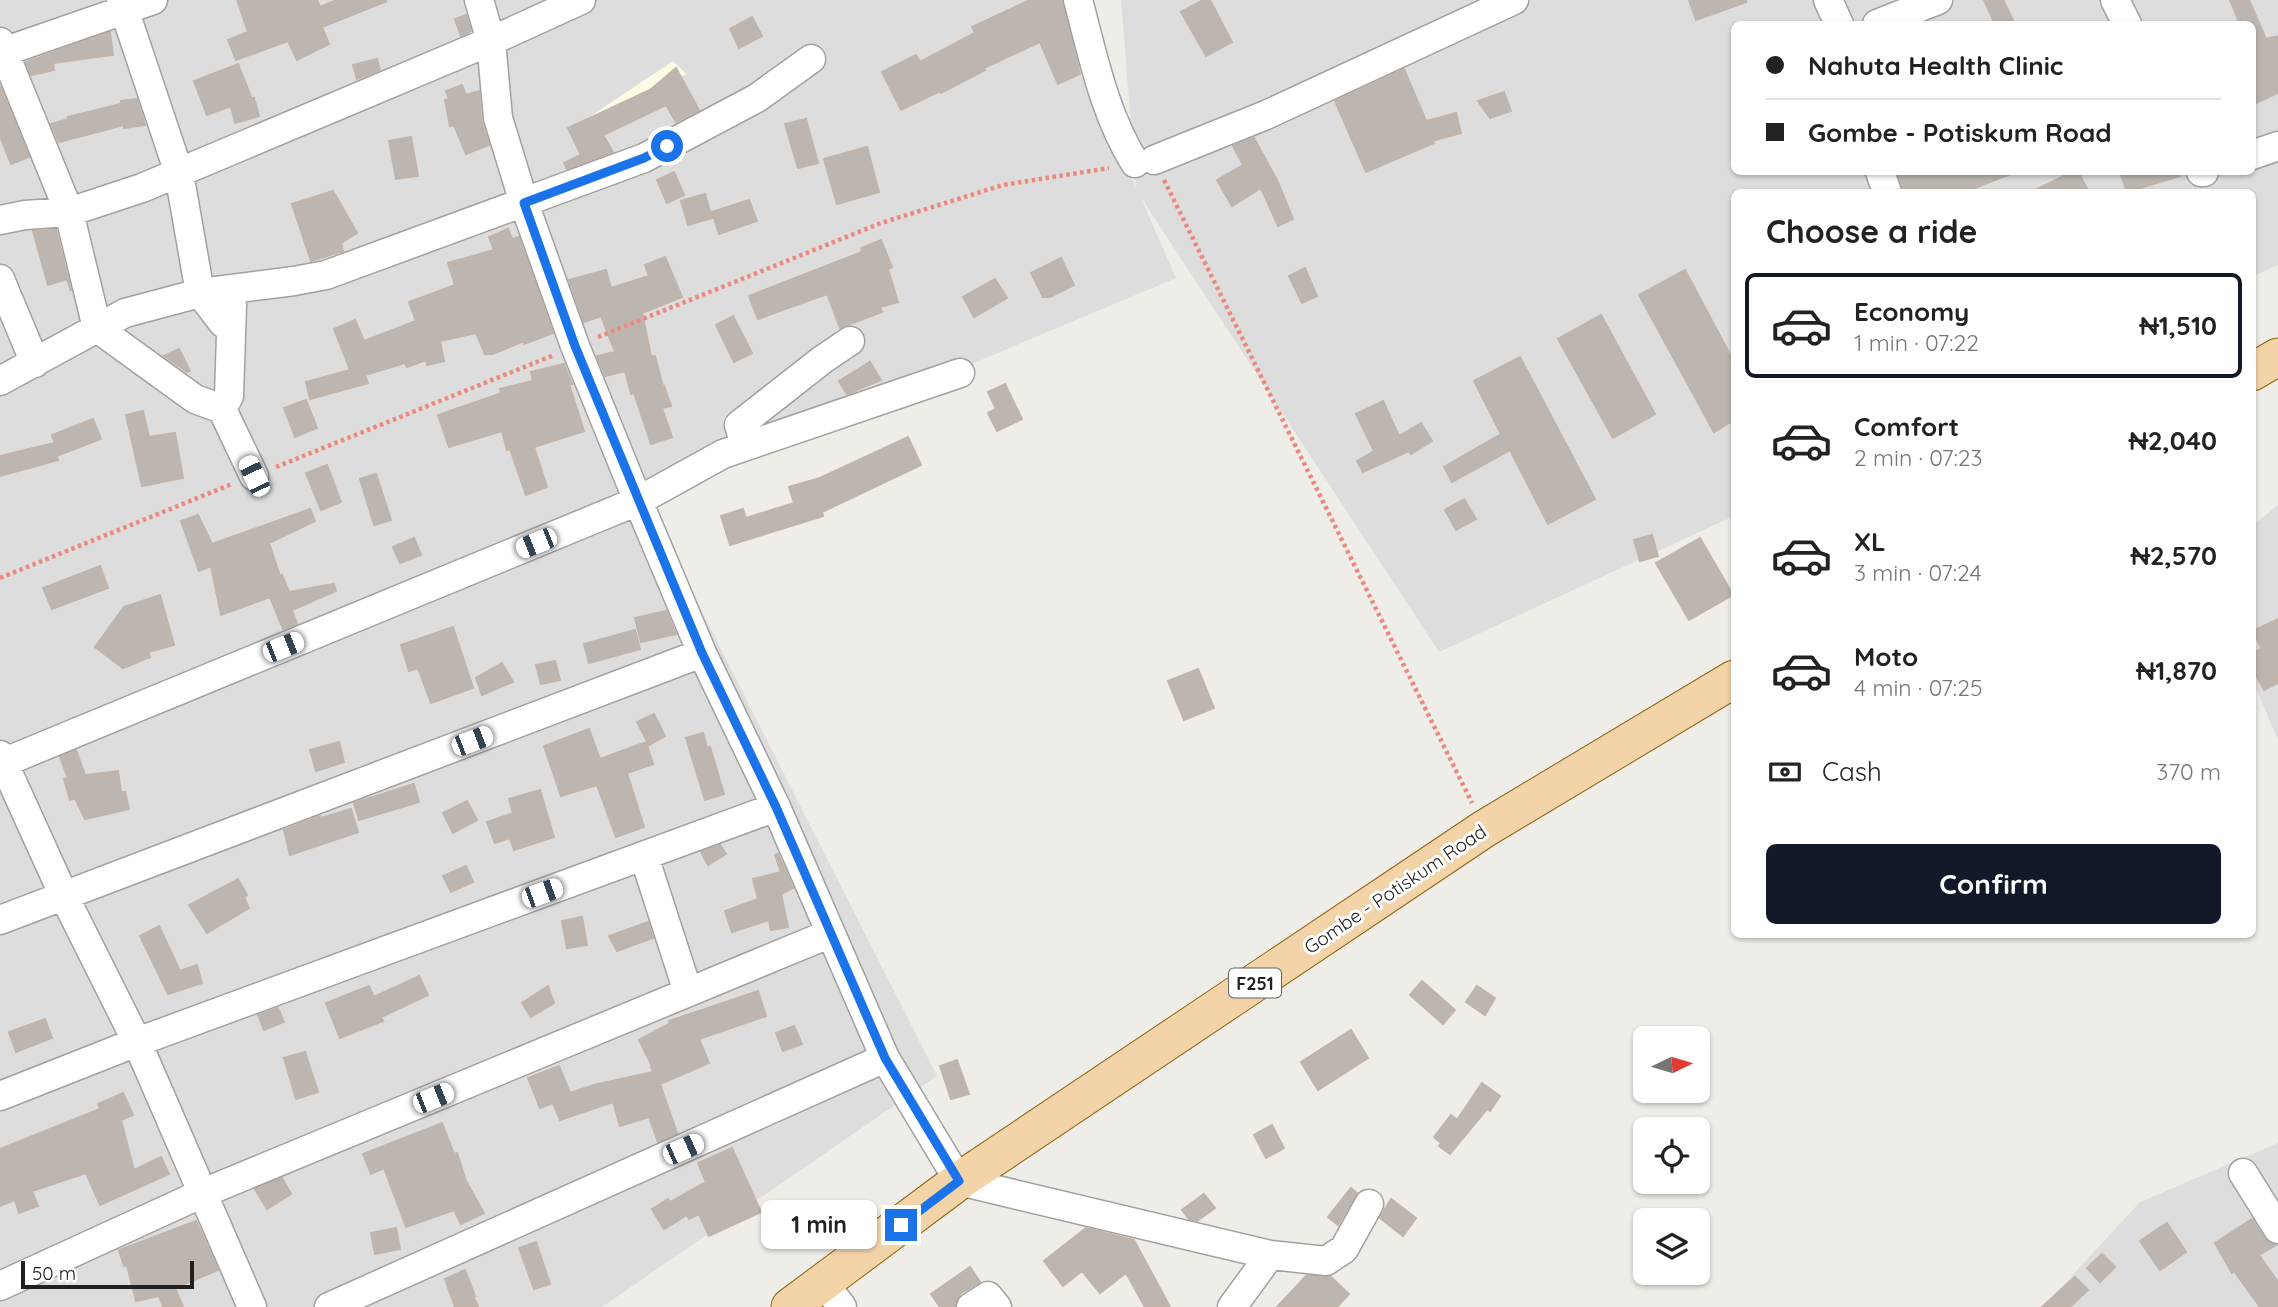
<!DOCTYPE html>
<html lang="en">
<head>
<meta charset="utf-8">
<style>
  :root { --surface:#fff; --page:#f6f6f6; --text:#222; --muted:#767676; --line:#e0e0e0; --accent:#111827 }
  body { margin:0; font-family:Quicksand,sans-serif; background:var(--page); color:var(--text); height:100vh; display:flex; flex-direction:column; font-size:26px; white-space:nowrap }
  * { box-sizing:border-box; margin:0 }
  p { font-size:23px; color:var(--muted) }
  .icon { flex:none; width:38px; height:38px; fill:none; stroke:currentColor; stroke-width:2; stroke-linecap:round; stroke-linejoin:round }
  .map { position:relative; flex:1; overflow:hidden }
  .sheet { position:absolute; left:1731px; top:189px; width:525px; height:749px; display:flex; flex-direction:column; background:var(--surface); border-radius:10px; box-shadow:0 2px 5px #0004 }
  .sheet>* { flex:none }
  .top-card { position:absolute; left:1731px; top:21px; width:525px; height:154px; border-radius:10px; box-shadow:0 2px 5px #0004; display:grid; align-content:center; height:154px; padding:0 35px; background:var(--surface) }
  .needle { width:46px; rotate:85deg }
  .buttons { position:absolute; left:1633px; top:1026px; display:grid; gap:14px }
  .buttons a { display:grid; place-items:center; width:77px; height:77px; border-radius:10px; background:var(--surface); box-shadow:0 2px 5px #0004; font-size:35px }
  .scale { position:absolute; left:21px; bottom:18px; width:173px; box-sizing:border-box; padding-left:7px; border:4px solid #202020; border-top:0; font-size:19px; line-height:24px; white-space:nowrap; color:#202020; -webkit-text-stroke:5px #fff; paint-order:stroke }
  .end { position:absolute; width:32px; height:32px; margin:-16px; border:9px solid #1a73e8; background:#fff; box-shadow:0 0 0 4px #fff }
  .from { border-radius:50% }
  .bubble { position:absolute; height:49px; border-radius:10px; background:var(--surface); box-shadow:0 2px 5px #0004; font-size:23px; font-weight:700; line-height:49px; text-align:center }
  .car { position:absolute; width:21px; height:42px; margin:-21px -10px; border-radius:9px; box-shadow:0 0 5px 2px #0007; background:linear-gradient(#fff 24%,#345 0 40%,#fff 0 76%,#345 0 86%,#fff 0) }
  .top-card b { display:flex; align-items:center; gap:24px; height:66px; font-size:26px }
  .top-card b+b { border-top:2px solid var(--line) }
  .top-card i { width:18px; height:18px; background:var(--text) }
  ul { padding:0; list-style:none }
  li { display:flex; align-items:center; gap:21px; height:105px; margin:0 14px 10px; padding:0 21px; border:4px solid transparent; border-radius:10px }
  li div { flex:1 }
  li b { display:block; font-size:26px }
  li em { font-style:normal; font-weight:700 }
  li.on { border-color:var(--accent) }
  li>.icon { width:63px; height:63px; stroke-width:1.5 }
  h2 { padding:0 35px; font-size:32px; line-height:84px }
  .pay { display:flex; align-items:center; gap:18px; height:77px; padding:0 35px; font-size:26px }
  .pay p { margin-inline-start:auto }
  .action { display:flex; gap:14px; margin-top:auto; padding:14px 35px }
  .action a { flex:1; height:80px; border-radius:10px; background:var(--accent); color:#fff; font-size:28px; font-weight:700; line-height:80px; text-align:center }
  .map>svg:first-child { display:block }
  .residential { fill:#dedddd; fill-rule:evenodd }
  .education { fill:#fcfce4 }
  .building { fill:#bdb6b0; stroke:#c0b4ab; stroke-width:2 }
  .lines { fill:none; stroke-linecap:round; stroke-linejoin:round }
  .minor-casing { stroke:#a1a1a1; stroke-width:31 }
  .major-casing { stroke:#8d640f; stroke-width:39 }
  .path { stroke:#ed887b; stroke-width:4.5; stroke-dasharray:3.5 3.5; stroke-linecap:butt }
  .minor { stroke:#fff; stroke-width:28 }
  .major { stroke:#f3d4a9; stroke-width:37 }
  .route { stroke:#1a73e8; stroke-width:9 }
  .labels { text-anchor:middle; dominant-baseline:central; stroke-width:6; stroke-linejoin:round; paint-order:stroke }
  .shield { fill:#fff; stroke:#636363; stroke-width:2 }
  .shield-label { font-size:18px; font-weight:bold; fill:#202020 }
  .street-label { font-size:19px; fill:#202020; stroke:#fff }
</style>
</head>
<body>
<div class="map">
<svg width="2278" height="1307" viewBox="0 0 2278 1307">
  <rect width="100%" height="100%" fill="#efede7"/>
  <!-- residential -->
  <path class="residential" d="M 0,0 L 1052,0 L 1136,188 L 1121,0 L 2278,0 L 2278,265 L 2252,277 L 2252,192 L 1734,192 L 1734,516 L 1439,652 L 1140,196 L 1176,278 L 646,501 L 937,1076 L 602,1307 L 0,1307 ZM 1734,24 L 2252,24 L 2252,172 L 1734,172 Z
    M 2278,505 L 2278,740 L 2252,679 L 2252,526 Z
    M 2278,1143 L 2278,1307 L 2043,1307 L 2140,1202 Z"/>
  <!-- education -->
  <path class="education" d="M 673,61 L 686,74 L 582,141 L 576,126 Z"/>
  <!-- building -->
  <path class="building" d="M 237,0 L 317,0 L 320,7 L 337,0 L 387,1 L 322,27 L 329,44 L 297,60 L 288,41 L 236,60 L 228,40 L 248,32 Z
    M 1030,0 L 1062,0 L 1080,74 L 1058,84 L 1040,42 L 984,68 L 985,70 L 941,93 L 940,91 L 901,110 L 882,72 L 916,55 L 920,62 L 975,33 L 972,27 Z
    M 1203,0 L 1210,0 L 1232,42 L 1206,56 L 1181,12 Z
    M 1689,0 L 1746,0 L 1746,2 L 1696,20 Z
    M 1984,0 L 2003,0 L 2015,24 L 1995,24 Z
    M 2230,0 L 2249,0 L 2266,39 L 2278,36 L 2278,93 L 2252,105 L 2252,24 L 2240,24 Z
    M 466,15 L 471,31 L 461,36 L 455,19 Z
    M 752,17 L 762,36 L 739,48 L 730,29 Z
    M 110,32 L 113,55 L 53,63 L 54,70 L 31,75 L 26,62 Z
    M 377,59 L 380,70 L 357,79 L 353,65 Z
    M 238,64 L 252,99 L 254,98 L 259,116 L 235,123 L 231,106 L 207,115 L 194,81 Z
    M 676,68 L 699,110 L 676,122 L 666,105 L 603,135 L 613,152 L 567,169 L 564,163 L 581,155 L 568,128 L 650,90 Z
    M 1404,69 L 1426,121 L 1456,113 L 1461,133 L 1432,141 L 1434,143 L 1366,172 L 1335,101 Z
    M 462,85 L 466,95 L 479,91 L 481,120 L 489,145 L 466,154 L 454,125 L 450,126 L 445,100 L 449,99 L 446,91 Z
    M 0,86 L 29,157 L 11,164 L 0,136 Z
    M 1504,92 L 1511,111 L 1490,118 L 1478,101 Z
    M 137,99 L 145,125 L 124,128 L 124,125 L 59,142 L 51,124 L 69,119 L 68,117 L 121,104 L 121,101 Z
    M 806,119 L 818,163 L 798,168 L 785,124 Z
    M 411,137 L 418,176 L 396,179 L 389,141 Z
    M 1254,138 L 1277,180 L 1293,219 L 1278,226 L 1261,188 L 1232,206 L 1217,180 L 1243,165 L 1233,146 Z
    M 867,147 L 879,192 L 837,204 L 824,159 Z
    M 674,172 L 684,195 L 667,203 L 657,180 Z
    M 1897,172 L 2015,172 L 1965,192 L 1904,192 Z
    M 2072,172 L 2078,172 L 2089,192 L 2031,192 Z
    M 2120,172 L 2179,172 L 2180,176 L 2127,192 Z
    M 333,191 L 357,233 L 341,243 L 343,251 L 311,261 L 292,204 Z
    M 705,194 L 712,218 L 688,225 L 681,201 Z
    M 749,200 L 757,221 L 719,234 L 712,212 Z
    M 508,229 L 512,239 L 519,237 L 553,333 L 524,344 L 524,341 L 493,354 L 485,354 L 476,333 L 440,341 L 444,361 L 427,365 L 426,360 L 407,367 L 405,363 L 365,375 L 368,383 L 310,399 L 306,382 L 350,370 L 334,329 L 355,320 L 364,341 L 416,321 L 409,302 L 455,285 L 448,263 L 494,250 L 489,237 Z
    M 56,230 L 71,291 L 67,279 L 48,285 L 33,231 Z
    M 881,240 L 892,267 L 888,269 L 898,302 L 880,307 L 882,312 L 840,328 L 827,294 L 758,319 L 749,296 L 862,252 L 861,248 Z
    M 665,257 L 682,297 L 642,313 L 651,356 L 655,356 L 663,387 L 664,386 L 671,406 L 662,408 L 672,437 L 651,444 L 634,393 L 631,394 L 625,371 L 605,376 L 597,356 L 615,352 L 601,316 L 584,322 L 569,280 L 606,270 L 611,288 L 649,276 L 645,265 Z
    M 1061,258 L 1074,285 L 1050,297 L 1043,297 L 1031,273 Z
    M 1305,268 L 1317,296 L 1302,303 L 1289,276 Z
    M 1685,270 L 1734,362 L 1734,420 L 1714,432 L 1639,295 Z
    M 995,279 L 1007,298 L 974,317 L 963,297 Z
    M 1601,315 L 1655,414 L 1613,438 L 1558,339 Z
    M 733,316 L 752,353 L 734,362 L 716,325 Z
    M 179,349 L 190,371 L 187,372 L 164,356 Z
    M 1520,357 L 1595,499 L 1548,524 L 1510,450 L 1452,482 L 1444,467 L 1501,434 L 1474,381 Z
    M 870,362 L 881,380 L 847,394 L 839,381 Z
    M 564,364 L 572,384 L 569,384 L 584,431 L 534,447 L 547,487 L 526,495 L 510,449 L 507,450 L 502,431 L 449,447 L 438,415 L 502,393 L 500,389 L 533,381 L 531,372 Z
    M 1005,384 L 1022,419 L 997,431 L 988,413 L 996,409 L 988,392 Z
    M 306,400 L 317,428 L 295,437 L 284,408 Z
    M 1383,401 L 1399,436 L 1421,423 L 1432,441 L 1411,454 L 1409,451 L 1363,472 L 1357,461 L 1374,451 L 1356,414 Z
    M 143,411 L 149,437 L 175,433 L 183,478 L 142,486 L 126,415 Z
    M 93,419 L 101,439 L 59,455 L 52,435 Z
    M 908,437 L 921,465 L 822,512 L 823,516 L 730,545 L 721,516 L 743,509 L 746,518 L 794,503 L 789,487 L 820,478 Z
    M 54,443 L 58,460 L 0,476 L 0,456 Z
    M 327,465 L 341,502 L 321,510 L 306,473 Z
    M 376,474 L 391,520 L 374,525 L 360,479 Z
    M 1464,499 L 1476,519 L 1456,530 L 1445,510 Z
    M 310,509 L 315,521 L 269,543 L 280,576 L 282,575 L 289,592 L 334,584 L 336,591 L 292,610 L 297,624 L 283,629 L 270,597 L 221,615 L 211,566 L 199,571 L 181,521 L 198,515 L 212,544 Z
    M 1652,535 L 1658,556 L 1640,561 L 1634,540 Z
    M 414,538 L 421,555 L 400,563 L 393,547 Z
    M 1700,538 L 1733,595 L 1689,620 L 1656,563 Z
    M 100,566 L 108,588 L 52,609 L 43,588 Z
    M 160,595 L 174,645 L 148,652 L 150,657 L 123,668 L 95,647 L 124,607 Z
    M 666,611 L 676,634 L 641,642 L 635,618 Z
    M 2278,619 L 2278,683 L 2264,690 L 2252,667 L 2252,653 L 2262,649 L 2253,631 Z
    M 453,627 L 473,688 L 431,703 L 418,668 L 409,671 L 401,645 Z
    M 635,630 L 640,649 L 589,663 L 584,644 Z
    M 555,661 L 560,680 L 541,684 L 536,665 Z
    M 502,663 L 513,682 L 482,695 L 476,678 Z
    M 1198,669 L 1214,708 L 1184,720 L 1168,681 Z
    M 654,714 L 665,736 L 649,745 L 637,722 Z
    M 589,729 L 600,759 L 646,742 L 653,764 L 627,773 L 644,827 L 616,837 L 597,785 L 561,796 L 544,746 Z
    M 703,733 L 707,748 L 710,747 L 724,794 L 705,800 L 686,738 Z
    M 339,742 L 344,762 L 316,771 L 310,750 Z
    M 76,750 L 85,775 L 118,771 L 121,792 L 125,792 L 129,809 L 85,819 L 75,798 L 70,800 L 64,779 L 68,778 L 60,757 Z
    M 414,784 L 419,802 L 359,820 L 354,803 Z
    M 540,790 L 554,837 L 514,850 L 510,838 L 495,843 L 487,822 L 513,813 L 509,799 Z
    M 467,801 L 477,820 L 453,833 L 443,813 Z
    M 351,809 L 358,832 L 290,855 L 284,830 L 320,816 L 321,818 Z
    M 720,845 L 726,854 L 708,865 L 701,852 Z
    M 778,854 L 793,888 L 781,894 L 788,927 L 771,930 L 769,920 L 732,932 L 725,911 L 758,899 L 753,879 L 781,872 L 775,855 Z
    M 466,866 L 473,882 L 451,892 L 443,876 Z
    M 238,879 L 247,895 L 244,897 L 249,908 L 207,933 L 189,905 Z
    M 582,917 L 587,945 L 567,948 L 562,921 Z
    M 648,922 L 653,938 L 617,951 L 609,936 Z
    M 159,926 L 180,971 L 197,965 L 202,983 L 168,994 L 140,936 Z
    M 419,976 L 428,995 L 381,1017 L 383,1021 L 340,1038 L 326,1003 L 369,986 L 374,997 Z
    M 1422,981 L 1455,1010 L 1443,1024 L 1410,995 Z
    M 548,986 L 554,1003 L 531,1017 L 522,1003 Z
    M 1477,986 L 1495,998 L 1485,1015 L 1466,1002 Z
    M 758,991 L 766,1016 L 699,1039 L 709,1063 L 660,1084 L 677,1133 L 658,1142 L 649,1117 L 620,1126 L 613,1102 L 560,1120 L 553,1103 L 540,1108 L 528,1078 L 559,1066 L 570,1093 L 594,1085 L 653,1072 L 651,1067 L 652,1066 L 639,1040 L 669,1024 L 669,1021 Z
    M 278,1008 L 284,1022 L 264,1030 L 258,1015 Z
    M 45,1019 L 52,1038 L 16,1052 L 9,1032 Z
    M 794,1026 L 802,1044 L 783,1051 L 776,1033 Z
    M 1351,1030 L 1368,1058 L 1318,1090 L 1301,1062 Z
    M 305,1052 L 318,1092 L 296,1099 L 284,1058 Z
    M 957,1060 L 969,1094 L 951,1099 L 940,1066 Z
    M 1482,1083 L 1500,1096 L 1490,1111 L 1487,1109 L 1450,1154 L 1439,1146 L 1441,1143 L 1434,1137 L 1451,1115 L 1457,1120 Z
    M 123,1093 L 133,1115 L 121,1120 L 134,1170 L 161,1157 L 169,1174 L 100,1205 L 86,1173 L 32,1191 L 38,1206 L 19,1213 L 15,1200 L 0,1206 L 0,1149 L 100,1109 L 98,1104 Z
    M 442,1123 L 454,1154 L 457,1153 L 466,1181 L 484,1213 L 461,1224 L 454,1210 L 406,1227 L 384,1168 L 371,1174 L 363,1154 Z
    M 1272,1125 L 1284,1148 L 1266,1158 L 1254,1135 Z
    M 732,1148 L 761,1212 L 709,1236 L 699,1214 L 689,1219 L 687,1215 L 664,1229 L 652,1209 L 668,1199 L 670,1202 L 706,1182 L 698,1163 Z
    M 282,1178 L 291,1194 L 267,1209 L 255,1189 Z
    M 1351,1188 L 1357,1193 L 1338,1225 L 1328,1217 Z
    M 1204,1194 L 1215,1208 L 1197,1221 L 1189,1219 L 1182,1210 Z
    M 1391,1199 L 1416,1218 L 1403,1236 L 1380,1218 Z
    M 2252,1219 L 2264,1238 L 2276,1245 L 2259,1255 L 2278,1282 L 2278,1307 L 2260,1307 L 2234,1271 L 2232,1273 L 2215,1243 Z
    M 196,1221 L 218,1270 L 175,1288 L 183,1307 L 163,1307 L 159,1296 L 136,1301 L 127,1265 L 124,1266 L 119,1250 Z
    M 2167,1223 L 2186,1252 L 2160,1270 L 2140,1241 Z
    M 396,1228 L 400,1249 L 375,1254 L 371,1233 Z
    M 1086,1228 L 1134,1240 L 1170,1307 L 1145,1307 L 1126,1273 L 1100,1293 L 1082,1271 L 1063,1286 L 1044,1261 Z
    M 536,1242 L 550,1284 L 534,1289 L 519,1248 Z
    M 2102,1254 L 2115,1267 L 2100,1282 L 2087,1268 Z
    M 970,1267 L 980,1282 L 961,1293 L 957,1299 L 954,1307 L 940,1307 L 931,1294 Z
    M 465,1270 L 475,1296 L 473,1296 L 478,1307 L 455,1307 L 445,1279 Z
    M 1306,1276 L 1330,1276 L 1349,1294 L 1337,1307 L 1277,1307 Z
    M 2075,1277 L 2088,1290 L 2070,1307 L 2042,1307 Z"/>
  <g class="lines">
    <defs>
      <path id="minor" d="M 121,0 L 179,173 L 200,293 L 223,323
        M 479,0 L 491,41 L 498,118 L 524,203 L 575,346 L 638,501 L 702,653 L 776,807 L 885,1058 L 959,1181 L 1270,1255 L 1326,1261 L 1344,1249 L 1369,1204
        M 1078,0 C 1093,56 1104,113 1135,163
        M 1828,0 L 1839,24
        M 2115,0 L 2127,24
        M 1877,24 L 1938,0
        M 0,42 L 69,212 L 97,328 L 195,399 L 222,409 L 254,476
        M 0,53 L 153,0
        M 2252,155 L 2278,146
        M 1154,160 L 1266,115 L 1514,0
        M 1880,172 L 1887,192
        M 2201,172 L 2204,172
        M 0,220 L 25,215 L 69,212 L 142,188 L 491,41 L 581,0
        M 0,279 L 35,363
        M 0,381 L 125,313 L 200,293 L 294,281 L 326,275 L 644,158 L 757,98 L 811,59
        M 222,409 L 229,396 L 232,305
        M 745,446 L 739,425 L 822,360 L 850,341
        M 0,755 L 64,896 L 137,1042 L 252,1307
        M 0,764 L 638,501 L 723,454 L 960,373
        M 644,856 L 688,992
        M 0,920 L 702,653
        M 0,1096 L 137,1042 L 776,807
        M 2243,1173 L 2278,1229
        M 823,1282 L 842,1307
        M 0,1286 L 203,1193 L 829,934
        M 329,1307 L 885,1058
        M 971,1307 L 988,1296 L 997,1307
        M 1232,1307 L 1270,1255"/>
      <path id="major" d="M 2252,372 L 2278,357
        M 790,1307 L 959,1181 L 1484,829 L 1734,679"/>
    </defs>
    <!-- minor casing -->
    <use href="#minor" class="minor-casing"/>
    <!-- major casing -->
    <use href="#major" class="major-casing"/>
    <!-- path -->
    <path class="path" d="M 1164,180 L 1472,803
      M 598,337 L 881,223 L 1003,185 L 1109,168
      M 276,467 L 554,355
      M 0,578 L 232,484"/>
    <!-- minor -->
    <use href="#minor" class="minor"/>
    <!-- major -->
    <use href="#major" class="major"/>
  </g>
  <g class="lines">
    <!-- route -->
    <path class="route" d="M 667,146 L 644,158 L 524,203 L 575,346 L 702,653 L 776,807 L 885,1058 L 959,1181 L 901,1225"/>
  </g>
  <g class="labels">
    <!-- shield labels -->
    <rect class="shield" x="1229" y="968.5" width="52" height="29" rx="5"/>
    <g class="shield-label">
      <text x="1255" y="983">F251</text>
    </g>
    <!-- street labels -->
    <g class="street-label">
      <text transform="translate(1395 889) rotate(-34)">Gombe - Potiskum Road</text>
    </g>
  </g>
</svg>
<div class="buttons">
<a><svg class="needle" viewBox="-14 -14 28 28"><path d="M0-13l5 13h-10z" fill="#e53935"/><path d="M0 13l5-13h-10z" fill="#767676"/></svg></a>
<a><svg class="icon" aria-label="locate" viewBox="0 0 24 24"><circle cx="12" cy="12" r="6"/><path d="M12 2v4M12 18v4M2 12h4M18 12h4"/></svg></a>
<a><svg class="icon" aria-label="layers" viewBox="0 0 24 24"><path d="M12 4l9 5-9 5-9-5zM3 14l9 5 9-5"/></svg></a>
</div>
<div class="scale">50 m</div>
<i class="end from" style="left:667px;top:146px"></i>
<i class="end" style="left:901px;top:1225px"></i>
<div class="bubble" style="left:761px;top:1200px;width:116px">1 min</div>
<i class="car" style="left:254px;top:476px;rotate:335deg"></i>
<i class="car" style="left:536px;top:543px;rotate:248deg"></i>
<i class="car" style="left:283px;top:647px;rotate:68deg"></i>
<i class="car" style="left:472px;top:741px;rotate:69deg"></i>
<i class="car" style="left:542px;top:893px;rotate:70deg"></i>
<i class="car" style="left:433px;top:1098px;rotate:68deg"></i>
<i class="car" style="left:683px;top:1149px;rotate:66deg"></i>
<div class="top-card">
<b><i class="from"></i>Nahuta Health Clinic</b>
<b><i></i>Gombe - Potiskum Road</b>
</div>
<section class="sheet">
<h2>Choose a ride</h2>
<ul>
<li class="on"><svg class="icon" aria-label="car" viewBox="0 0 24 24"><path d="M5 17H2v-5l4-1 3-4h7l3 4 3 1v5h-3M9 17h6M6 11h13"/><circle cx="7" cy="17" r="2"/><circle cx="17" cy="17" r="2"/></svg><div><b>Economy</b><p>1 min · 07:22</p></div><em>₦1,510</em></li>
<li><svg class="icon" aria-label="car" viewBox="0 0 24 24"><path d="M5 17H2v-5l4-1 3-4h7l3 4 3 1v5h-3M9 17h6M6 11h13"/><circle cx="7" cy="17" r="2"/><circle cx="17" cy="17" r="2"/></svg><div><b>Comfort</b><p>2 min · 07:23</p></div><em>₦2,040</em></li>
<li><svg class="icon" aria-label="car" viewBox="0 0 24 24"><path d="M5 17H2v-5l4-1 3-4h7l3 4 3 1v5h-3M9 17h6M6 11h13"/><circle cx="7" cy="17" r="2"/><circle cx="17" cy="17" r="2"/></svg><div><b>XL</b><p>3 min · 07:24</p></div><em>₦2,570</em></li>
<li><svg class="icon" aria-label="car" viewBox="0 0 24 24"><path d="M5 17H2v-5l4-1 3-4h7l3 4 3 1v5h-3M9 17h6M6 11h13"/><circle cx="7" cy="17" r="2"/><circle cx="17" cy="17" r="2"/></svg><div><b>Moto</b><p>4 min · 07:25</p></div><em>₦1,870</em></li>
</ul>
<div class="pay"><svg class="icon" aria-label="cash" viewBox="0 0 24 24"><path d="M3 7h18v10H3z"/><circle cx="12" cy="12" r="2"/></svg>Cash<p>370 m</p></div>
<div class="action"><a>Confirm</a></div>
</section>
</div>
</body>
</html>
